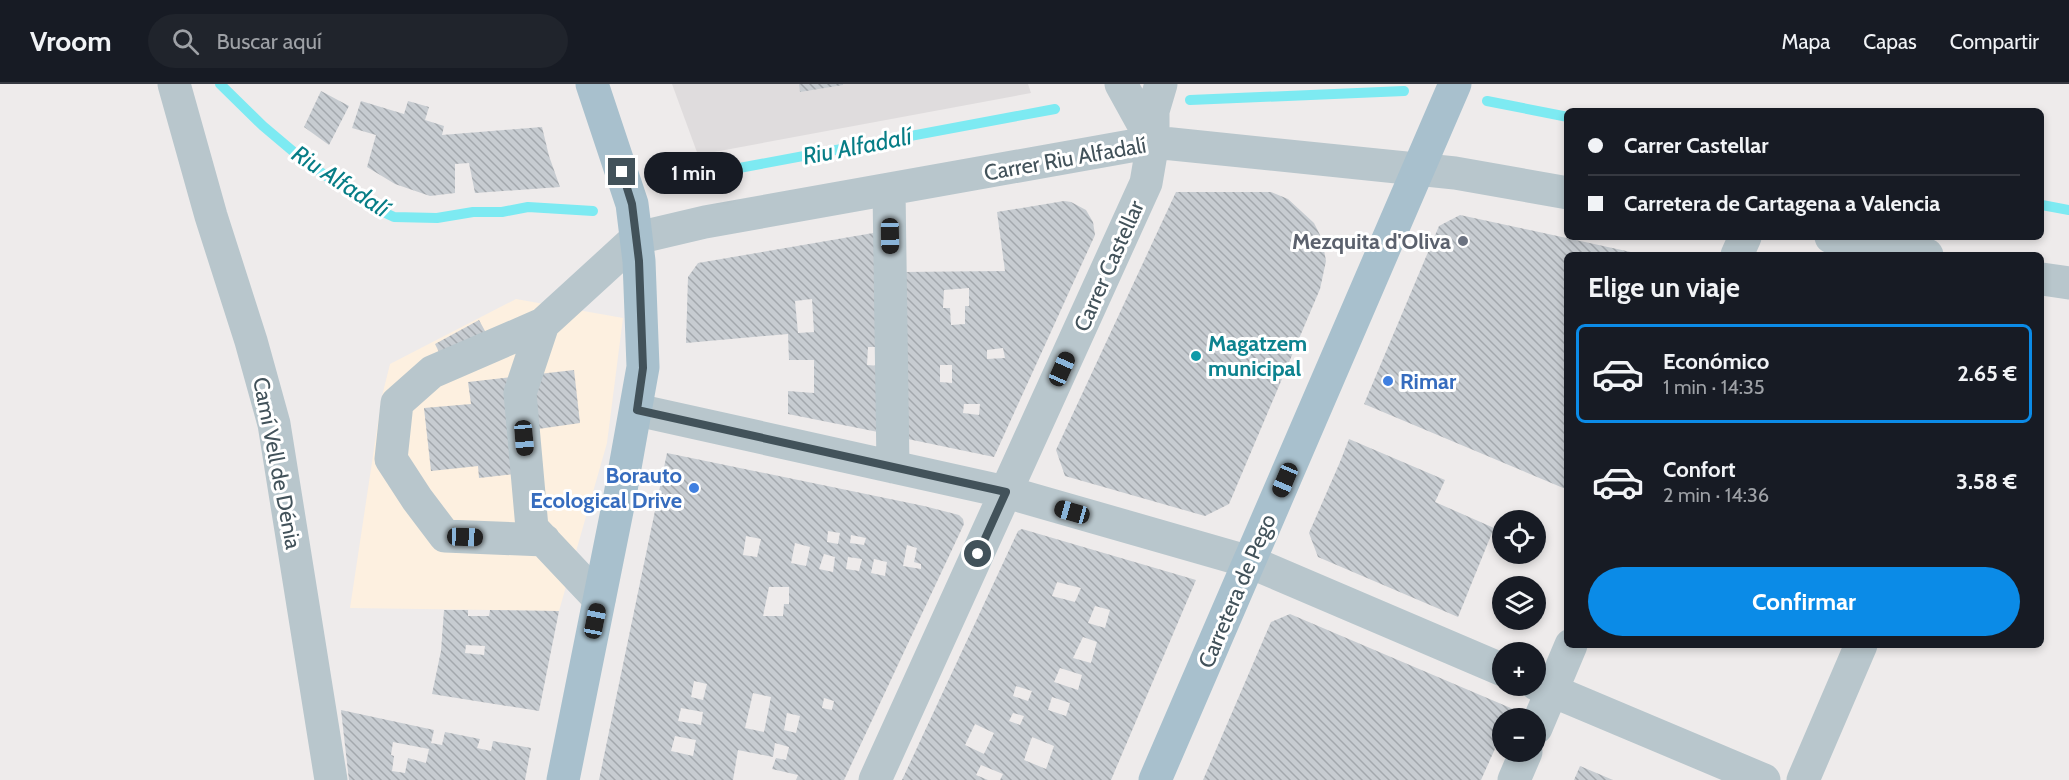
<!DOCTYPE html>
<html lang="es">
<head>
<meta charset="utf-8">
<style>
  :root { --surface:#171b24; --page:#20242c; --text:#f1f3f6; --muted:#9ea1a6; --line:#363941; --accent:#0b8be7 }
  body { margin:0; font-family:Cabin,sans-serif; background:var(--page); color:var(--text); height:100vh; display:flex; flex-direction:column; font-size:22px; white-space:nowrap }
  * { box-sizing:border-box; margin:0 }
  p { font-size:20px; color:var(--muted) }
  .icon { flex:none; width:33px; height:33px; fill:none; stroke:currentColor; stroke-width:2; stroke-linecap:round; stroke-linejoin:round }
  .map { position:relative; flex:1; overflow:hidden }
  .sheet { position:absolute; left:1564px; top:168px; width:480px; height:396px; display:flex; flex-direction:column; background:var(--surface); border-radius:9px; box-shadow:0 3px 9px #0003 }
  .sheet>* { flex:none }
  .hud { position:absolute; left:1564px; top:24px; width:480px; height:132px; border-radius:9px; box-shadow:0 3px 9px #0003; display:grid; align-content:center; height:132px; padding:0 24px; background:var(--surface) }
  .buttons { position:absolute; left:1492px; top:426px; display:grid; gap:12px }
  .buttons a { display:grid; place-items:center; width:54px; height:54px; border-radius:50%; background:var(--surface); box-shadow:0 3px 9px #0003; font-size:30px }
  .end { position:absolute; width:27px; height:27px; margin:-14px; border:8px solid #42525a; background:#fff; box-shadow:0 0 0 3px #fff }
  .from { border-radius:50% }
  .bubble { position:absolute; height:42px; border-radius:21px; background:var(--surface); box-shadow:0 3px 9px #0003; font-size:20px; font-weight:700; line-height:42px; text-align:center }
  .car { position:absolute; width:18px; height:36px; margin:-18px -9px; border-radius:8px; box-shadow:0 0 4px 2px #0007; background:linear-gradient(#222 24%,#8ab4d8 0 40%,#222 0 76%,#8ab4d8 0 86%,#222 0) }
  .hud b { display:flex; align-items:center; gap:21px; height:57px; font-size:22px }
  .hud b+b { border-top:2px solid var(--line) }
  .hud i { width:15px; height:15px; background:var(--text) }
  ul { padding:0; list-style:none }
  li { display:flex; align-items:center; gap:18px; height:99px; margin:0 12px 9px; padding:0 12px; border:3px solid transparent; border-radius:9px }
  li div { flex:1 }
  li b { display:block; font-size:22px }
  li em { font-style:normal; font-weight:700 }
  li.active { border-color:var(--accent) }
  li>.icon { width:54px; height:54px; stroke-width:1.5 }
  h2 { padding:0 24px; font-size:27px; line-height:72px }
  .primary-button { display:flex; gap:12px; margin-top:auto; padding:12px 24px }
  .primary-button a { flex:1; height:69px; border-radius:36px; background:var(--accent); color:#fff; font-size:24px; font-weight:700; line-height:69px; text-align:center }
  header { display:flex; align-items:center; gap:36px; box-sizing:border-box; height:84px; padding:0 30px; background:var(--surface); border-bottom:2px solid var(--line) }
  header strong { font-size:28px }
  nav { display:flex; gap:33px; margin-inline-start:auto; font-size:21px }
  .search { width:420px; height:54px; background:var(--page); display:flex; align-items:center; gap:15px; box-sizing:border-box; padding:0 21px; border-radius:33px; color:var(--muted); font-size:22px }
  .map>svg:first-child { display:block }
  .commercial { fill:#fdf0e0 }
  .education { fill:#dfdcdd }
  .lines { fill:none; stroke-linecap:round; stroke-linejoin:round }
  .stream { stroke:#7deaf2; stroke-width:10 }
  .building { fill:url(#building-back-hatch); fill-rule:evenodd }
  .minor { stroke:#b8c6cc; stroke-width:33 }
  .major { stroke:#a8c0cd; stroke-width:33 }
  .route { stroke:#42525a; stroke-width:8 }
  .worship-dot { fill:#6b7280; stroke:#fff; stroke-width:2 }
  .culture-dot { fill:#0f9aa8; stroke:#fff; stroke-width:2 }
  .shop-dot { fill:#3f7fe0; stroke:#fff; stroke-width:2 }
  .labels { text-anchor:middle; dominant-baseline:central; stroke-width:6; stroke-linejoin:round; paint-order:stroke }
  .street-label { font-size:22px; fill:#42525a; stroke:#fff }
  .worship-label { font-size:22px; font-weight:bold; fill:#5b616d; stroke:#fff; text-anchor:end }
  .culture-label { font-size:22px; font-weight:bold; fill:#0d838f; stroke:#fff; text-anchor:start }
  .shop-label { font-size:22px; font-weight:bold; fill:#366cbe; stroke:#fff; text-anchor:start }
  .water-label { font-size:24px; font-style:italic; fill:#067d86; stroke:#fff }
</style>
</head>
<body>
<header>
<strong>Vroom</strong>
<div class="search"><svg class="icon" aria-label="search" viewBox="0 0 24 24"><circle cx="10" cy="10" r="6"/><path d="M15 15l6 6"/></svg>Buscar aquí</div>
<nav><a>Mapa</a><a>Capas</a><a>Compartir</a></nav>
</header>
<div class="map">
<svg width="2069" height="696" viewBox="0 0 2069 696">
  <defs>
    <pattern id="building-back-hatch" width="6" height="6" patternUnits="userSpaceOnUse" patternTransform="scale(1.5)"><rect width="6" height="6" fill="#c7ccd1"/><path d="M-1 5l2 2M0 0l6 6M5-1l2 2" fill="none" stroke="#a3a8ad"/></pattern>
  </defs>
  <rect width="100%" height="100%" fill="#eeebeb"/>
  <!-- commercial -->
  <path class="commercial" d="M 516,215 L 623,234 L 607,359 L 559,527 L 350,524 L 382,312 L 390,280 Z"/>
  <!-- education -->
  <path class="education" d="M 672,0 L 1028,0 L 1031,9 L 698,71 Z"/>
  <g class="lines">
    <!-- stream -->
    <path class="stream" d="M 220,0 L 263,42 L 308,80 L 377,125 L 394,133 L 437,134 L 473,128 L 502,128 L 528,123 L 593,127
      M 1190,16 L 1404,7
      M 1487,17 L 1568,33
      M 659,99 L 1055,25
      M 2042,121 L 2069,126"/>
  </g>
  <!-- building -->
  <path class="building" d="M 799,0 L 843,0 L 843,1 L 800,8 Z
    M 321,7 L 349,22 L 329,61 L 304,43 Z
    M 361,17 L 404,30 L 408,17 L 429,23 L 425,36 L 444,42 L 442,51 L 542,43 L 549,72 L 560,103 L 475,109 L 469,79 L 455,80 L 455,109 L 430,112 L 395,100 L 367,83 L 376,51 L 352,44 Z
    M 1176,108 L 1271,108 L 1288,115 L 1314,139 L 1322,155 L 1326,177 L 1320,205 L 1229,420 L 1205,432 L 1065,392 L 1056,366 Z
    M 1064,117 L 1071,118 L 1086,126 L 1093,138 L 1095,151 L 994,373 L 903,354 L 903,188 L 1005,187 L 997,128 ZM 969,204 L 969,222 L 965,222 L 965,240 L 951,241 L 950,224 L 943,224 L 944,206 ZM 1003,264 L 1005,274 L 987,275 L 987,266 ZM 940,281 L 952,281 L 952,299 L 940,298 ZM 964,320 L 980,320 L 979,331 L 963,329 Z
    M 1460,131 L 1640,170 L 1568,171 L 1568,406 L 1364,320 L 1439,142 Z
    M 879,148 L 879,263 L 868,263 L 867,281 L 880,282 L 878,348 L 788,330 L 788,307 L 814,309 L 814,276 L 789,276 L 788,250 L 686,259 L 688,193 L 698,179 ZM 812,215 L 814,248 L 798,249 L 795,217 Z
    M 479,236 L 491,258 L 446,282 L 435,260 Z
    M 574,286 L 580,339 L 538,345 L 543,387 L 479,394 L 478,382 L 431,387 L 424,324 L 471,320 L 468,298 Z
    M 1349,355 L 1445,396 L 1435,418 L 1494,444 L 1458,533 L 1318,473 L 1309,449 L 1340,378 Z
    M 667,369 L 924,422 L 959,431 L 963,435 L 964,440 L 844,696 L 796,696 L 798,691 L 772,685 L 776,674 L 786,676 L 789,663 L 775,659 L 773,673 L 738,666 L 733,696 L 599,696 ZM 828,447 L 840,449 L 838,460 L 827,458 ZM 851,451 L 866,454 L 864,461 L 850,459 ZM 746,452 L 761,455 L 757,473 L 743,471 ZM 795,459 L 810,463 L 806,482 L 791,479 ZM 907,461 L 917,464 L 914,478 L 921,480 L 921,485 L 903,482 ZM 824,470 L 835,473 L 833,488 L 819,485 ZM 848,473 L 862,475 L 859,487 L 846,485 ZM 874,475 L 887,478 L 885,492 L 871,489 ZM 769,503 L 789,503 L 789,520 L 784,520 L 783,532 L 763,532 ZM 694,597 L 707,600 L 703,616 L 691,613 ZM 753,609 L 771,613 L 764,648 L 745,644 ZM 824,614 L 834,617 L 832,626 L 822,624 ZM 681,624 L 703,628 L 701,641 L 678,637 ZM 787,629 L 800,632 L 796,649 L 784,646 ZM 675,652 L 696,656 L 693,672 L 671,667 Z
    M 1022,445 L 1196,496 L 1111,696 L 1000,696 L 1003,690 L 981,681 L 976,691 L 988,696 L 902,696 L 1018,447 ZM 1057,498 L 1081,504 L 1075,518 L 1052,512 ZM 1095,522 L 1110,526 L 1105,544 L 1088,539 ZM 1083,553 L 1097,558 L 1091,579 L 1073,574 ZM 1060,584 L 1082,591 L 1078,606 L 1054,598 ZM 1016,602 L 1032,607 L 1028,617 L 1013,612 ZM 1052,613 L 1070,619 L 1066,632 L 1048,626 ZM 1013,629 L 1024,632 L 1020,641 L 1009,637 ZM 975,640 L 994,649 L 984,670 L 965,661 ZM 1032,653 L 1054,662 L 1046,685 L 1024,676 Z
    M 444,526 L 468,526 L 468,532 L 489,532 L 490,526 L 559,527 L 539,627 L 432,610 L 441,567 ZM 466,561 L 485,562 L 484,571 L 465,569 Z
    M 1290,530 L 1513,625 L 1508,634 L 1503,634 L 1503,647 L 1481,696 L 1203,696 L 1271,538 Z
    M 341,626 L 434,646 L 431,659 L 442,661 L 445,648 L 480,655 L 477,664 L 491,667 L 493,657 L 531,664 L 525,696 L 349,696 ZM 393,658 L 429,665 L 426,679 L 408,674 L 405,689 L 392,687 L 394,672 L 391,671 Z
    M 1580,682 L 1613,696 L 1574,696 Z"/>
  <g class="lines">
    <!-- minor -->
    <path class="minor" d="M 174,0 L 211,132 L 251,257 L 274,340 L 331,696
      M 1121,0 L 1153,58
      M 889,106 L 893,383
      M 1831,153 L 1874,160 L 1927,171
      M 1737,171 L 1745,153
      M 2042,195 L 2069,199
      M 543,240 L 520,309 L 532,444 L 599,515
      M 637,326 L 1006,408 L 1250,478 L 1503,586
      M 544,456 L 445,452 L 417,415 L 391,375 L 397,319 L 432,288 L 543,240 L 637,154 L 705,138 L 1153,58 L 1455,89 L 1568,109
      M 1536,600 L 1764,696
      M 1536,644 L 1571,561
      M 875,696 L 1146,99 L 1153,58 L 1153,27 L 1161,0
      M 1514,696 L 1526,668
      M 1803,696 L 1861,561"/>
    <!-- major -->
    <path class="major" d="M 563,696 L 619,417 L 643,283 L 639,177 L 632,120 L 592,0
      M 1155,696 L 1455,0"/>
  </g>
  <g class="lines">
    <!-- route -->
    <path class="route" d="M 622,88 L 632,120 L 639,177 L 643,284 L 637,326 L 1006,408 L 978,470"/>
  </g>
  <!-- markers -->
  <circle class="worship-dot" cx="1463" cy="157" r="6"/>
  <circle class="culture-dot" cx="1196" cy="272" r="6"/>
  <g class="shop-dot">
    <circle cx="1388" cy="297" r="6"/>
    <circle cx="694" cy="404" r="6"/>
  </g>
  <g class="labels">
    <!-- street labels -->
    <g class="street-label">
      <text transform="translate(1065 75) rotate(-10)">Carrer Riu Alfadalí</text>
      <text transform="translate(1109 182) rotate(-66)">Carrer Castellar</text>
      <text transform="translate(277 379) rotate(79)">Camí Vell de Dénia</text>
      <text transform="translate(1237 507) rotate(-67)">Carretera de Pego</text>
    </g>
    <!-- worship labels -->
    <g class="worship-label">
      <text x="1451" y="157">Mezquita d'Oliva</text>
    </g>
    <!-- culture labels -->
    <g class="culture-label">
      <text x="1208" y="259">Magatzem<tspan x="1208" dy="25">municipal</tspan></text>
    </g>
    <!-- shop labels -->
    <g class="shop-label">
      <text x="1400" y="297">Rimar</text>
      <text x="682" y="391" text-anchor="end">Borauto<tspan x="682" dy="25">Ecological Drive</tspan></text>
    </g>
    <!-- water labels -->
    <g class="water-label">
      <text transform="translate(857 62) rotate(-11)">Riu Alfadalí</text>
      <text transform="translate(341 97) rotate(33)">Riu Alfadalí</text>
    </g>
  </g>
</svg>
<div class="buttons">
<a><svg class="icon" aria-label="locate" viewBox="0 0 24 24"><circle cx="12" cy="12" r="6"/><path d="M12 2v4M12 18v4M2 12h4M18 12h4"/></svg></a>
<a><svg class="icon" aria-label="layers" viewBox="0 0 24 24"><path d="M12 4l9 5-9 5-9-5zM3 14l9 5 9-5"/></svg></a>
<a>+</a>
<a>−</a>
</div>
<i class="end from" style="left:978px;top:470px"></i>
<i class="end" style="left:622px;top:88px"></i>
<div class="bubble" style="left:644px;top:68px;width:99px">1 min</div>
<i class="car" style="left:890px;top:152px;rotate:179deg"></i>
<i class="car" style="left:1062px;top:285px;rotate:24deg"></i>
<i class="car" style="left:524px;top:354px;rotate:175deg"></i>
<i class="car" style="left:1285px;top:396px;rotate:203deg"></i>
<i class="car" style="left:1072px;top:428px;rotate:286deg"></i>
<i class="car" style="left:465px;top:453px;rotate:92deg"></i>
<i class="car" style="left:595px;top:537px;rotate:11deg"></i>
<div class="hud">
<b><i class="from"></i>Carrer Castellar</b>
<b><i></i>Carretera de Cartagena a Valencia</b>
</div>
<section class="sheet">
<h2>Elige un viaje</h2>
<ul>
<li class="active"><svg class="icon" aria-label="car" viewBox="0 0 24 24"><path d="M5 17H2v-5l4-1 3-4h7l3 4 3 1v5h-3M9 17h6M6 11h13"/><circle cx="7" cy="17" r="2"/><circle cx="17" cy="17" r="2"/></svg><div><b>Económico</b><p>1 min · 14:35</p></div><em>2.65 €</em></li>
<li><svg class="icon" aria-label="car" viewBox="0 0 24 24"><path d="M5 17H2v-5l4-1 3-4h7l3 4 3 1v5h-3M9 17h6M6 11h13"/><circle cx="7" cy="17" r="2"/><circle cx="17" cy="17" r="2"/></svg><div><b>Confort</b><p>2 min · 14:36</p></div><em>3.58 €</em></li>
</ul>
<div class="primary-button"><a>Confirmar</a></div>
</section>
</div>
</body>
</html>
